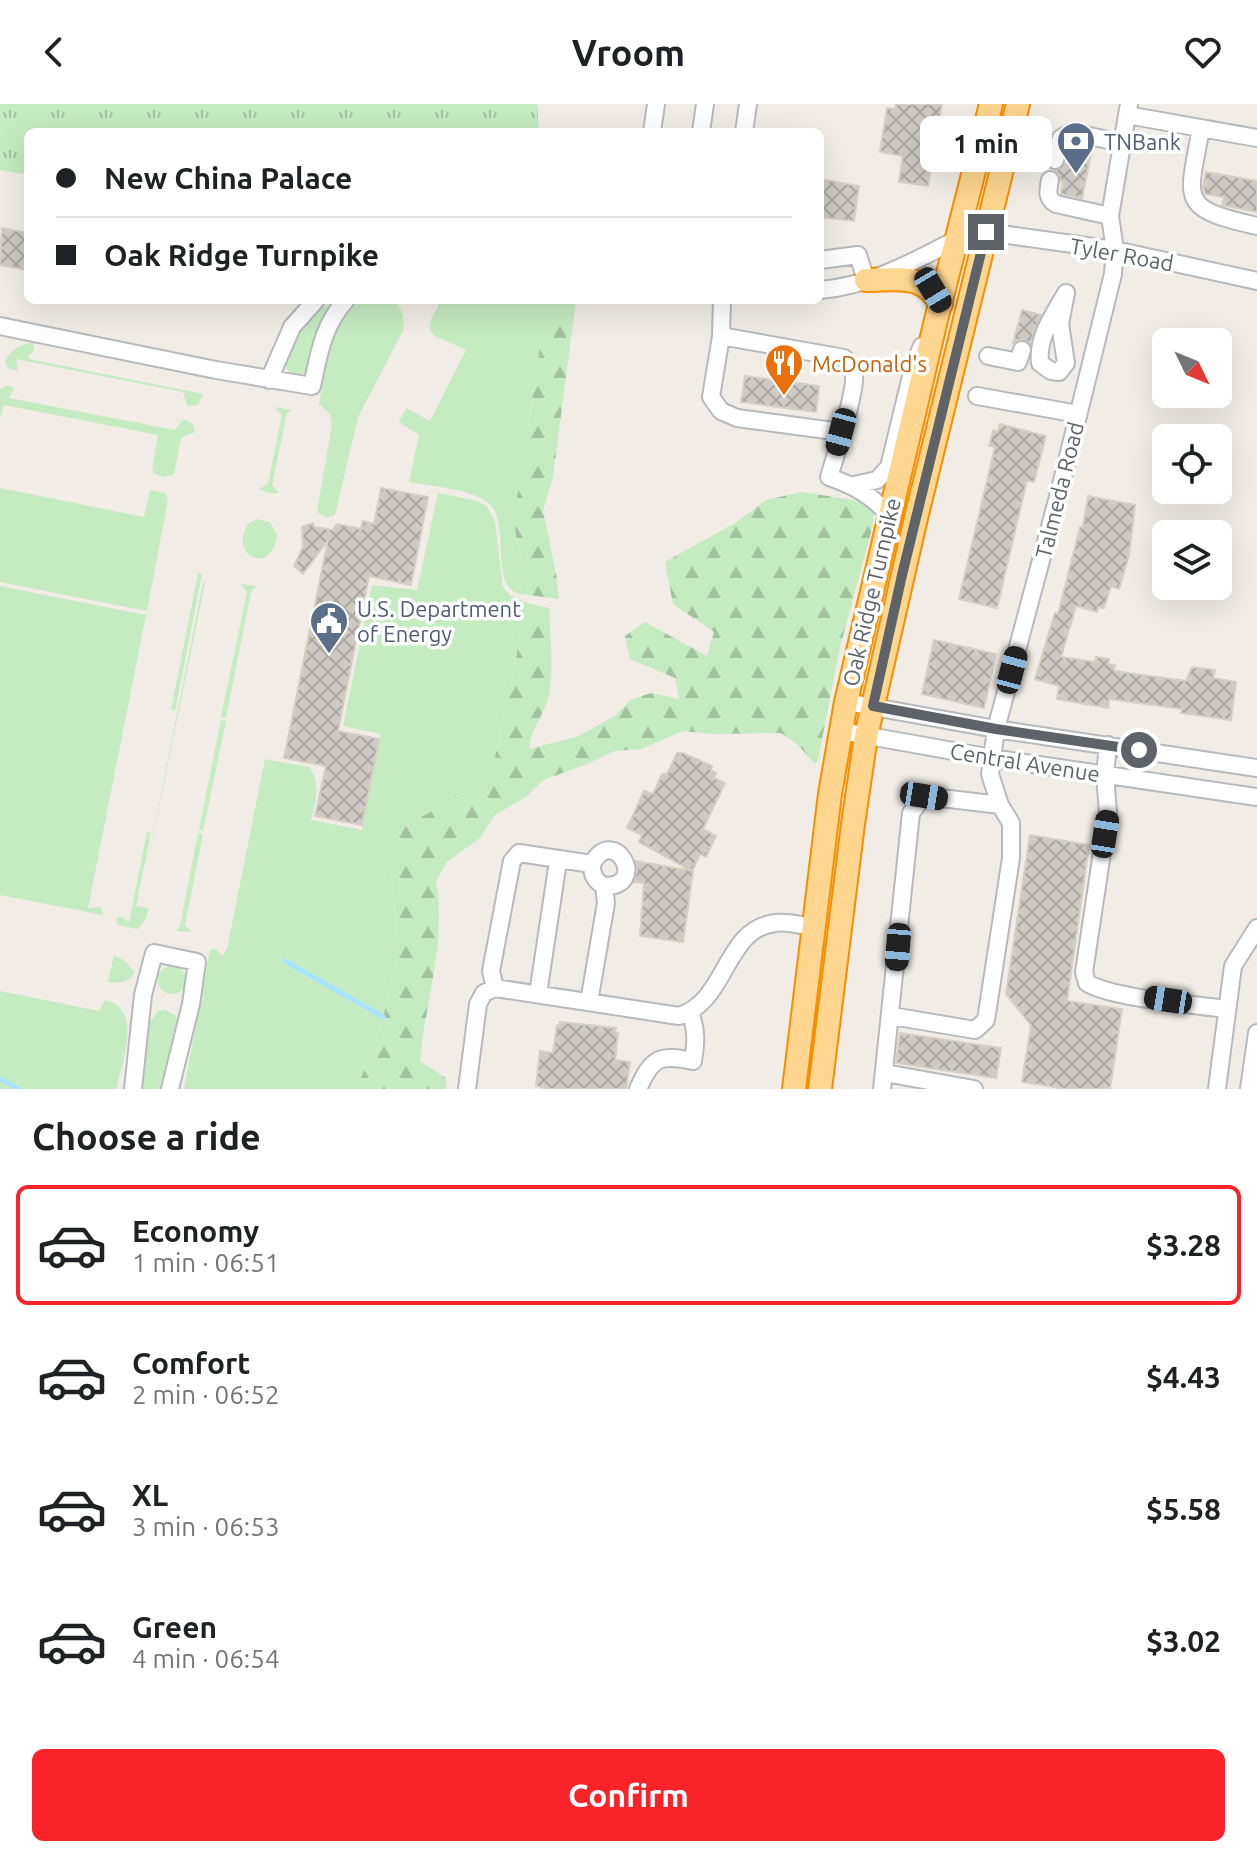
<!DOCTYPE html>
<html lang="en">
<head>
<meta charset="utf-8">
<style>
  :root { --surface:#fff; --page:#f2f2f2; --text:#202124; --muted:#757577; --line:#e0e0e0; --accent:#fa232a }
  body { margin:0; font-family:Ubuntu,sans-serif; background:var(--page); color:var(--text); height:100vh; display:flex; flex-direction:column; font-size:30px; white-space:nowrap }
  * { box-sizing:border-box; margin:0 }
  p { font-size:26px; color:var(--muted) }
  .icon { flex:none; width:44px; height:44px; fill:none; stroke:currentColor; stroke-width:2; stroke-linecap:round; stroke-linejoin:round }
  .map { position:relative; height:985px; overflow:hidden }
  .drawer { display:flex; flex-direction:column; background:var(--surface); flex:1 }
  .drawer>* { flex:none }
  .hud { position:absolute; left:24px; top:24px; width:800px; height:176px; border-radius:12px; box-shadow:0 8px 32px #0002; display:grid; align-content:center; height:176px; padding:0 32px; background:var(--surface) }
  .needle { width:52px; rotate:133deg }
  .fabs { position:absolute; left:1152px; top:224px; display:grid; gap:16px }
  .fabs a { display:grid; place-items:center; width:80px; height:80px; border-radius:12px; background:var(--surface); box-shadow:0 8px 32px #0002; font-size:40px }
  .end { position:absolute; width:36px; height:36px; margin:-18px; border:10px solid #5d6368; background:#fff; box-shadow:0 0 0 4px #fff }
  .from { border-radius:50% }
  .bubble { position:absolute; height:56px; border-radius:12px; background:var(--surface); box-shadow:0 8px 32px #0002; font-size:26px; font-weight:700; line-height:56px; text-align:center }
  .car { position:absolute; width:24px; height:48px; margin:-24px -12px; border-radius:10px; box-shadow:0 0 6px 2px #0007; background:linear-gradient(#222 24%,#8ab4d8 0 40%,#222 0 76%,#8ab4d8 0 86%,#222 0) }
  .hud b { display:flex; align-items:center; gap:28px; height:76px; font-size:30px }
  .hud b+b { border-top:2px solid var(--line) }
  .hud i { width:20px; height:20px; background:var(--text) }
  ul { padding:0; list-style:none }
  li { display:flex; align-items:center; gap:24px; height:120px; margin:0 16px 12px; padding:0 16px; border:4px solid transparent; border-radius:12px }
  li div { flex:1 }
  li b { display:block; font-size:30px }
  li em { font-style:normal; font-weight:700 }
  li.current { border-color:var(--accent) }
  li>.icon { width:72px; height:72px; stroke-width:1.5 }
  h2 { padding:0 32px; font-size:36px; line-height:96px }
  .primary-button { display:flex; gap:16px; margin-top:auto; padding:16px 32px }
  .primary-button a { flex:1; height:92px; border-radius:12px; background:var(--accent); color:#fff; font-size:32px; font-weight:700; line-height:92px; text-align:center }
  header { display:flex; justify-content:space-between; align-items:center; height:104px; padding:0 32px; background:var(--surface); font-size:36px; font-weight:700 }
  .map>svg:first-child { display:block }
  .grass { fill:#c5ebc0 }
  .forest { fill:url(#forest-firs) }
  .park { fill:url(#park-tufts) }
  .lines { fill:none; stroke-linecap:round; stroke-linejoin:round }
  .stream { stroke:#a8e3ff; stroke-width:5 }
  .building { fill:url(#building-cross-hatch); stroke:#d6cec3; stroke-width:2 }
  .minor-casing { stroke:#b6b9be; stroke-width:20 }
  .highway-casing { stroke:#f78e00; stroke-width:26 }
  .minor { stroke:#fff; stroke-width:16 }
  .highway { stroke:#ffd68f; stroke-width:22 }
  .route { stroke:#5d6368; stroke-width:10 }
  .labels { text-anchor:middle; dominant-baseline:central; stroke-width:7; stroke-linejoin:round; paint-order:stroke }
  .service-label { font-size:22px; fill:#4e5e75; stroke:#fff; text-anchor:start }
  .street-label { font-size:22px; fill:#5d6368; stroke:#fff }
  .food-label { font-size:22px; fill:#c56008; stroke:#fff; text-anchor:start }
</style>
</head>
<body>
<header><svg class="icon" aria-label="back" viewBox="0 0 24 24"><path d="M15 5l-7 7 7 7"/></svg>Vroom<svg class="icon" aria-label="heart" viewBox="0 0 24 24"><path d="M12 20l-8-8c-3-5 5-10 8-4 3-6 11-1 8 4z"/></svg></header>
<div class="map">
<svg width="1257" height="985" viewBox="0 0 1257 985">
  <defs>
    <pattern id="forest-firs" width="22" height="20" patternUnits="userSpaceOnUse" patternTransform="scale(2)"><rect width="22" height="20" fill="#c5ebc0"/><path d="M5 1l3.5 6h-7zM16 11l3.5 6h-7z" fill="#a3c2a0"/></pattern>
    <pattern id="park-tufts" width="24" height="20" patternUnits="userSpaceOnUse" patternTransform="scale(2)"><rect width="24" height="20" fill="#c5ebc0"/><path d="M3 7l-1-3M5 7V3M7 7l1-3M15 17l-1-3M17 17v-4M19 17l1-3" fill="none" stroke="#a3c2a0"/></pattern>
    <pattern id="building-cross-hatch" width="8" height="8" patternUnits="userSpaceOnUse" patternTransform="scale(2)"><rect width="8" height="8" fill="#cfcac4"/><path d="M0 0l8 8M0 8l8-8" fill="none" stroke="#aba8a3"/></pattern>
  </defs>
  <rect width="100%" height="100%" fill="#f1ede6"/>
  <!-- grass -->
  <path class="grass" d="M 360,196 L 396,196 L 403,211 L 404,225 L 358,313 L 335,411 L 326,414 L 317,408 L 332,320 L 330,310 L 319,300 C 328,253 325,232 360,196 Z
    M 441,196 L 552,196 L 531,299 L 515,426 L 523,465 L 521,490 C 487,484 513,416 487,398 C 471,385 430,382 409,378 L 419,331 L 399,318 L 406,304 L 430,317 L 466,246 L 435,232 L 430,227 L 431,216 Z
    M 329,200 L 315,229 L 308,266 L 300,272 L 292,272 L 285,261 C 289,238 308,211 329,200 Z
    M 34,238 L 33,249 L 29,250 L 29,255 L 203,290 L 198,301 L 187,302 L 183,288 L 16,255 L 18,267 L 8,264 L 5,257 C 12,245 20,240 34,238 Z
    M 8,281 L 14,284 L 9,294 L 175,326 L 184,315 L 193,320 L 195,328 L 181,334 L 174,370 C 167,375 156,373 152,366 L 158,331 L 4,301 L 0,315 L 0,285 Z
    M 274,303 L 292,306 L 287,309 L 272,381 L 279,389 L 269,389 L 259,385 L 268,380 L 282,311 Z
    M 0,384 L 144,413 L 150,386 L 165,389 L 168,396 L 147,507 L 0,478 Z
    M 438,389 L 477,397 L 487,402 L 495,418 L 503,483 L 511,492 L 523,497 L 516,557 L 492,667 L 473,683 L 404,723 L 390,760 L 399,846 L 382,918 L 357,985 L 184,985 L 210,846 L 215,844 L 222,852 L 227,845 L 265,655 L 309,663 C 322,679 315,698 311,716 L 362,726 L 380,630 L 343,622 L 372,481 L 417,486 Z
    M 257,415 L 270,418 L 277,431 C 272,473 228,452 248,420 Z
    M 198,469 L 202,470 L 175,607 L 171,606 Z
    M 203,479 L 205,479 L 143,782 Z
    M 240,480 L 257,482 L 251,488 L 226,613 L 221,613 L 247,488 Z
    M 0,482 L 146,511 L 88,804 L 101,803 L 103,811 L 0,791 Z
    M 221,616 L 226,617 L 203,727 L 199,726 Z
    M 147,728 L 151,729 L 136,802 L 149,804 L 146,815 L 138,825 L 117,821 L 116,816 L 121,812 L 129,818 Z
    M 198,729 L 203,730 L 185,821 L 192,828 L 176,827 L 180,822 Z
    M 114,851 L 125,857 L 134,868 C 131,878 118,880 108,878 Z
    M158 876a14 14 0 1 1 28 0a14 14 0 1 1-28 0Z
    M 0,887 L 99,907 L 105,896 C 144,905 122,958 116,985 L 0,985 Z
    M 166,906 L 176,912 L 178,920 L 159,985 L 142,985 L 150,918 L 158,907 Z"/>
  <!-- forest -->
  <path class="forest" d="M 552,196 L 576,196 L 553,373 L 543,407 L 556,469 L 559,495 L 521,490 L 523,465 L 515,426 L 516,400 L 540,243 Z
    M 802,388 L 867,398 L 874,408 L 873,421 L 840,543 L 818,656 L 815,660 L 798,641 L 781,629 L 714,630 L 683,627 L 641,645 L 615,647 L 585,661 L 543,676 L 526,693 L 495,711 L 480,734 L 447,758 L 436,777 C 447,838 425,897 420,957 L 446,974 L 446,985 L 357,985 L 382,918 L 399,846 L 390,760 L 396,738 L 404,723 L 473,683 L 492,667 L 516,557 L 523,498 L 549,504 C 550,530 555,575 547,598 C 541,615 530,627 529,645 L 579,632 L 616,611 L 630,596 L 651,589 L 679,595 L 675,574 L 630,555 L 625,532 L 645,518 L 707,552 L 714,528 L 673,500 L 665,458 L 735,419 L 766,396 Z"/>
  <!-- park -->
  <path class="park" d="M 0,0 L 537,0 L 539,28 L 28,28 L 28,71 L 0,66 Z"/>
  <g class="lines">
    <!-- stream -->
    <path class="stream" d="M 285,857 L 383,913
      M 0,975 L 19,985"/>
  </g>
  <!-- building -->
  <path class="building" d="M 896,0 L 942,0 L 928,82 L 899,78 L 903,52 L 880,48 L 887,4 L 895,5 Z
    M 1072,41 L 1092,45 L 1082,94 L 1061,90 L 1063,79 L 1055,67 L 1067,59 Z
    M 1206,68 L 1257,77 L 1257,108 L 1222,101 L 1224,93 L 1205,90 L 1203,83 Z
    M 820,75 L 859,82 L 854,117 L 820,113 Z
    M 2,124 L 28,129 L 28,166 L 0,161 Z
    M 1022,206 L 1041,211 L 1030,239 L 1021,235 L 1013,239 Z
    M 745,272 L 819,282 L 816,308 L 741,298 Z
    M 1000,320 L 1046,332 L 1034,378 L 1027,376 L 997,504 L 959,495 L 995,343 L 989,342 L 993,326 L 998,328 Z
    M 381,384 L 428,393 L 411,481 L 369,472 L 338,627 L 379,635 L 362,721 L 315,712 L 326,662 L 284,654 L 328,436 L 303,470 L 294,462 L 303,443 L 302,423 L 313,419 L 314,423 L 333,426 L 337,420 L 361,425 L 363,417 L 374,420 Z
    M 1088,392 L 1135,401 L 1129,451 L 1119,485 L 1111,482 L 1104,504 L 1098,503 L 1097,508 L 1076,502 L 1061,553 L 1095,558 L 1096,553 L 1109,555 L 1108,560 L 1115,561 L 1114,567 L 1186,577 L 1192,563 L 1215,566 L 1213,574 L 1236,578 L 1231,616 L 1181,609 L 1182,605 L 1109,595 L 1108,604 L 1057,595 L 1059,582 L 1035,575 L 1055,509 L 1058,510 L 1080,423 L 1083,423 Z
    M 934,536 L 996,550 L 984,604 L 922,590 Z
    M 677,649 L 683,649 L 712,662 L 711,666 L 716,669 L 714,674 L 725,679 L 703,725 L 716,732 L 706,753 L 700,750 L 692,767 L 639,738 L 642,731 L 627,724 L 644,687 L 653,690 L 662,670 L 667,670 Z
    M 1030,731 L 1089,741 L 1067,897 L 1122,905 L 1110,985 L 1066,985 L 1022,978 L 1031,921 L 1006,890 Z
    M 635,757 L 693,767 L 683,838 L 640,832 L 644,779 L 634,778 L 637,767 Z
    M 560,918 L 616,924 L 615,929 L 618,929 L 615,956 L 630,958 L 626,985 L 549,985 L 536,982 L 540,947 L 553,949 L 557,921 L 560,921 Z
    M 900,929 L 1001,944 L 996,974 L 896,959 Z"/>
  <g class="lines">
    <defs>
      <path id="minor" d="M 1129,0 L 1127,11 L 1257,34
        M 1201,24 C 1188,97 1177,104 1257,122
        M 652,28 L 656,0
        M 701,28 L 705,0
        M 744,28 L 748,0
        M 1055,56 L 1061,34 L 1072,28 L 1121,39
        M 1050,76 C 1048,87 1046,94 1056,100 L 1110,112
        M 986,128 L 1115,146 L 1257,177
        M 820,156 L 858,151 L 866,176
        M 820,186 C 870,182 915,157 959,134
        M 1066,189 L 1060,220 L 1066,259 L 1059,268 L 1051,267 L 1040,259 C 1037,233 1054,210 1066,189 Z
        M 0,222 L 216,266 L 312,282 C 319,250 323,221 346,196
        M 721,232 L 722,196
        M 988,252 L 1018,258 L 1022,246
        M 269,276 L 292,223 L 316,196
        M 977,292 L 1078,310
        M 841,328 L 737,314 L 721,307 L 711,293 L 721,232 L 844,254 C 849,260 853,264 854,271 C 856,288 835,353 829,373 C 855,382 871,391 889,411
        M 854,381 L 877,376 L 889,363 L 914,260 L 922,242
        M 846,598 L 996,625 L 1257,664
        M 841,627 L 992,654 L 1257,693
        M 1108,641 L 1105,670 L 1108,709 L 1084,868 L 1087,879 C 1115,895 1192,900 1226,905
        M 592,760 C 614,719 650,783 604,782
        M 495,884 L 491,867 L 512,757 L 519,749 L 592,760 C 592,771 594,776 604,782 L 606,799 L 589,898
        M 538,890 L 558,757
        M 892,912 L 975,926 L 986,916 L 1011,754 L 1011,719 L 1000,701 L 990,670 L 996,625 L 1060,385 L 1113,170 L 1115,146 L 1110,112 L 1127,11
        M 885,969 L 974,985
        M 133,985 L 143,891 L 154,849 L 197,858 L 191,900 L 170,985
        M 467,985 L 478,900 L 484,889 L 495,884 L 679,912 C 728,897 724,824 776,819 C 787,817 802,822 814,823
        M 638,985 C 652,953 660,950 693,957 C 696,938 697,926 690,909
        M 882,985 L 911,709 L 924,692 L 1000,701
        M 1217,985 L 1233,862 L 1257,824
        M 1249,985 L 1257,929"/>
      <path id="highway" d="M 866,176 C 899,176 922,168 941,200
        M 794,985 L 830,690 L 846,598 L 936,216 L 991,0
        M 820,985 L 853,720 L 866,632 L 916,414 L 1018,0"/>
    </defs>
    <!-- minor casing -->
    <use href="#minor" class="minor-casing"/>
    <!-- highway casing -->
    <use href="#highway" class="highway-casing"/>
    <!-- minor -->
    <use href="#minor" class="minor"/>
    <!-- highway -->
    <use href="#highway" class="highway"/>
  </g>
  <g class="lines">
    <!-- route -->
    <path class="route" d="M 986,128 L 902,471 L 873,602 L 996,625 L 1139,646"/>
  </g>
  <!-- icons -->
  <defs>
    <symbol id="bank-pin" viewBox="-11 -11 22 30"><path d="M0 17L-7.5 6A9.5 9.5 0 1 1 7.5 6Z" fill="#5c6f8a" stroke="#fff"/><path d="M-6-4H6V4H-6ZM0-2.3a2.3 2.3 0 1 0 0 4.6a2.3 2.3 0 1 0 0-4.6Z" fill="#fff"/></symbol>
    <symbol id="restaurant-pin" viewBox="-11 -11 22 30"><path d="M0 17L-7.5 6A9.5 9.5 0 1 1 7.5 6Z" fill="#e8710a" stroke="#fff"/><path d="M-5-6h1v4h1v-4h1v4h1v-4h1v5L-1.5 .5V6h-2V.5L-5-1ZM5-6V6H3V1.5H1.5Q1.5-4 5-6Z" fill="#fff"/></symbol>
    <symbol id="civic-pin" viewBox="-11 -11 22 30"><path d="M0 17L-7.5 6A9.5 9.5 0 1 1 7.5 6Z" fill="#5c6f8a" stroke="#fff"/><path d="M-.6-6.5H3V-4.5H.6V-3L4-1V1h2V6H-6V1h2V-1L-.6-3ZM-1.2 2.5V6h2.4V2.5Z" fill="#fff"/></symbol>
  </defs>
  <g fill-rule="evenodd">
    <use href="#bank-pin" x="1054" y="15" width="44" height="60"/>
    <use href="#restaurant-pin" x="762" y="237" width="44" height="60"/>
    <use href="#civic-pin" x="307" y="495" width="44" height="60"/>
  </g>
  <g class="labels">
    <!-- service labels -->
    <g class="service-label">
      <text x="1104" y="37">TNBank</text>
      <text x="357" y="504">U.S. Department<tspan x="357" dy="25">of Energy</tspan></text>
    </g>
    <!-- street labels -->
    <g class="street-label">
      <text transform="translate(1122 150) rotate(10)">Tyler Road</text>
      <text transform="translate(1059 386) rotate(-76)">Talmeda Road</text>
      <text transform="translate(871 488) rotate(-77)">Oak Ridge Turnpike</text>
      <text transform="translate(1025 658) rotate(9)">Central Avenue</text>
    </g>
    <!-- food labels -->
    <g class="food-label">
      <text x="812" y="259">McDonald's</text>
    </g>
  </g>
</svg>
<div class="fabs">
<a><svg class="needle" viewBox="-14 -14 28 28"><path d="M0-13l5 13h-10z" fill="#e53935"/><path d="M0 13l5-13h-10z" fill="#757577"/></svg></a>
<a><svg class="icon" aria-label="locate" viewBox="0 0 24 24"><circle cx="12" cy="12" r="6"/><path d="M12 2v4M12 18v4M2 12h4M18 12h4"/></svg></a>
<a><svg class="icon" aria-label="layers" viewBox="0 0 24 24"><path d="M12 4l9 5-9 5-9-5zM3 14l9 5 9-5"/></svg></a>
</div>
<i class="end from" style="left:1139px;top:646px"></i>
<i class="end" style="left:986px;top:128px"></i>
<div class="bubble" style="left:920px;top:12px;width:132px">1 min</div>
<i class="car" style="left:933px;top:186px;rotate:149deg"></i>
<i class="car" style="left:841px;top:328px;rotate:195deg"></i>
<i class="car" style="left:1012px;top:566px;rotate:15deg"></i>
<i class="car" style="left:924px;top:692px;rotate:99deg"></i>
<i class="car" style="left:1105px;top:730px;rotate:9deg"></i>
<i class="car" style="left:898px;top:843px;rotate:185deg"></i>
<i class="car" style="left:1168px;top:896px;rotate:279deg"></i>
<div class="hud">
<b><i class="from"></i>New China Palace</b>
<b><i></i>Oak Ridge Turnpike</b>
</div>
</div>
<section class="drawer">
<h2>Choose a ride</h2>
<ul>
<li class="current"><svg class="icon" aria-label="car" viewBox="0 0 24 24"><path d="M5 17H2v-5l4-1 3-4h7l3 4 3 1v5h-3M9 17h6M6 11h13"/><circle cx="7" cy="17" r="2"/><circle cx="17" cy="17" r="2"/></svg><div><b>Economy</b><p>1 min · 06:51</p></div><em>$3.28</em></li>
<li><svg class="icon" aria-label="car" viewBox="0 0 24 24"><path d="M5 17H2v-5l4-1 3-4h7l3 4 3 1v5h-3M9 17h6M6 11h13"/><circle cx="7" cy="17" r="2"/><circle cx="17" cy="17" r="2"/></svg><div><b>Comfort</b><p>2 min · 06:52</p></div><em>$4.43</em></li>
<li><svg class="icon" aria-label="car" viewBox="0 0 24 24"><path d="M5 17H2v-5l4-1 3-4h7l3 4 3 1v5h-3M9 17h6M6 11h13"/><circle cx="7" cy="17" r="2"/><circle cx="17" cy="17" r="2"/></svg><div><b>XL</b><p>3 min · 06:53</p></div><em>$5.58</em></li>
<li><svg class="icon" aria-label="car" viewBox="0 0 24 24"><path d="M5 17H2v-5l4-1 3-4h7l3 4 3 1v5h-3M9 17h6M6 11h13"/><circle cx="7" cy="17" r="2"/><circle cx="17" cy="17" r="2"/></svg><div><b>Green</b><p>4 min · 06:54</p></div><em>$3.02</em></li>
</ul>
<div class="primary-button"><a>Confirm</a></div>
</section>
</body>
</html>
